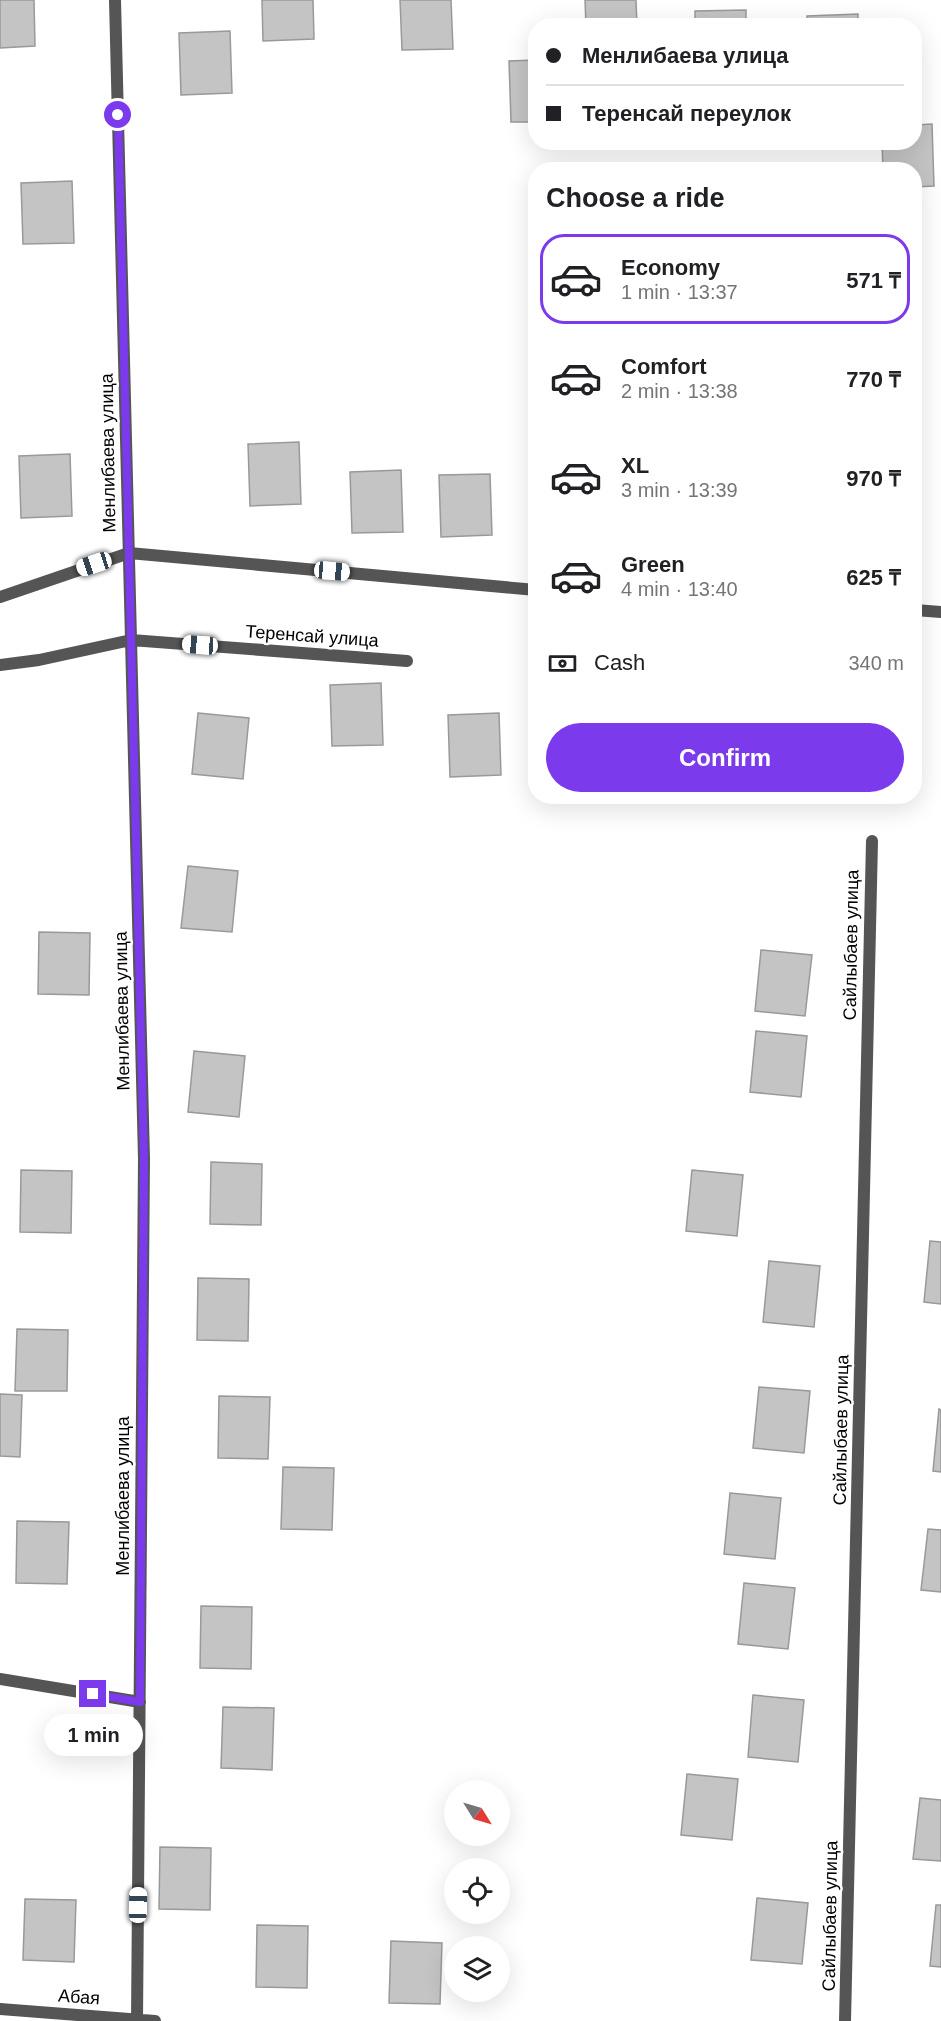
<!DOCTYPE html>
<html lang="en">
<head>
<meta charset="utf-8">
<style>
  :root { --surface:#fff; --page:#f6f6f6; --text:#202124; --muted:#757577; --line:#e0e0e0; --accent:#7c3aed }
  body { margin:0; font-family:Arial,sans-serif; background:var(--page); color:var(--text); height:100vh; display:flex; flex-direction:column; font-size:22px; white-space:nowrap }
  * { box-sizing:border-box; margin:0 }
  p { font-size:20px; color:var(--muted) }
  .icon { flex:none; width:33px; height:33px; fill:none; stroke:currentColor; stroke-width:2; stroke-linecap:round; stroke-linejoin:round }
  .map { position:relative; flex:1; overflow:hidden }
  .sheet { position:absolute; left:528px; top:162px; width:394px; height:642px; display:flex; flex-direction:column; background:var(--surface); border-radius:24px; box-shadow:0 6px 24px #0002 }
  .sheet>* { flex:none }
  .top-card { position:absolute; left:528px; top:18px; width:394px; height:132px; border-radius:24px; box-shadow:0 6px 24px #0002; display:grid; align-content:center; height:132px; padding:0 18px; background:var(--surface) }
  .needle { width:39px; rotate:127deg }
  .controls { position:absolute; left:444px; top:1780px; display:grid; gap:12px }
  .controls a { display:grid; place-items:center; width:66px; height:66px; border-radius:50%; background:var(--surface); box-shadow:0 6px 24px #0002; font-size:30px }
  .end { position:absolute; width:27px; height:27px; margin:-14px; border:8px solid #7c3aed; background:#fff; box-shadow:0 0 0 3px #fff }
  .from { border-radius:50% }
  .bubble { position:absolute; height:42px; border-radius:21px; background:var(--surface); box-shadow:0 6px 24px #0002; font-size:20px; font-weight:800; line-height:42px; text-align:center }
  .car { position:absolute; width:18px; height:36px; margin:-18px -9px; border-radius:8px; box-shadow:0 0 4px 2px #0007; background:linear-gradient(#fff 24%,#345 0 40%,#fff 0 76%,#345 0 86%,#fff 0) }
  .top-card b { display:flex; align-items:center; gap:21px; height:57px; font-size:22px }
  .top-card b+b { border-top:2px solid var(--line) }
  .top-card i { width:15px; height:15px; background:var(--text) }
  ul { padding:0; list-style:none }
  li { display:flex; align-items:center; gap:18px; height:90px; margin:0 12px 9px; padding:0 6px; border:3px solid transparent; border-radius:24px }
  li div { flex:1 }
  li b { display:block; font-size:22px }
  li em { font-style:normal; font-weight:800 }
  li.on { border-color:var(--accent) }
  li>.icon { width:54px; height:54px; stroke-width:1.5 }
  h2 { padding:0 18px; font-size:27px; line-height:72px }
  .pay { display:flex; align-items:center; gap:15px; height:66px; padding:0 18px; font-size:22px }
  .pay p { margin-inline-start:auto }
  .button { display:flex; gap:12px; margin-top:auto; padding:12px 18px }
  .button a { flex:1; height:69px; border-radius:36px; background:var(--accent); color:#fff; font-size:24px; font-weight:800; line-height:69px; text-align:center }
  .map>svg:first-child { display:block }
  .building { fill:#c4c4c4; stroke:#999; stroke-width:1.5 }
  .lines { fill:none; stroke-linecap:round; stroke-linejoin:round }
  .minor { stroke:#555; stroke-width:12 }
  .route { stroke:#7c3aed; stroke-width:8 }
  .labels { text-anchor:middle; dominant-baseline:central; stroke-width:5; stroke-linejoin:round; paint-order:stroke }
  .street-label { font-size:18px; fill:#000; stroke:#fff }
</style>
</head>
<body>
<div class="map">
<svg width="941" height="2021" viewBox="0 0 941 2021">
  <rect width="100%" height="100%" fill="#fff"/>
  <!-- building -->
  <path class="building" d="M 0,0 L 34,0 L 35,46 L 0,48 Z
    M 262,0 L 313,0 L 314,39 L 263,41 Z
    M 400,0 L 451,0 L 453,49 L 402,50 Z
    M 585,0 L 636,0 L 637,26 L 586,26 Z
    M 746,10 L 746,26 L 695,26 L 695,11 Z
    M 858,14 L 858,26 L 807,26 L 807,16 Z
    M 230,31 L 232,93 L 181,95 L 179,33 Z
    M 536,60 L 536,122 L 511,122 L 509,61 Z
    M 932,124 L 934,186 L 915,187 L 915,170 L 883,170 L 882,142 L 915,142 L 915,125 Z
    M 72,181 L 74,243 L 23,244 L 21,183 Z
    M 299,442 L 301,504 L 250,506 L 248,444 Z
    M 70,454 L 72,516 L 21,518 L 19,456 Z
    M 536,465 L 536,527 L 531,527 L 529,466 Z
    M 401,470 L 403,532 L 352,533 L 350,472 Z
    M 490,474 L 492,535 L 441,537 L 439,475 Z
    M 381,683 L 383,745 L 332,746 L 330,685 Z
    M 198,713 L 249,718 L 243,779 L 192,774 Z
    M 499,713 L 501,775 L 450,777 L 448,715 Z
    M 696,796 L 747,796 L 747,801 L 696,803 Z
    M 188,866 L 238,871 L 232,932 L 181,928 Z
    M 39,932 L 90,933 L 89,995 L 38,994 Z
    M 761,950 L 812,955 L 805,1016 L 755,1011 Z
    M 756,1031 L 807,1036 L 801,1097 L 750,1092 Z
    M 194,1051 L 245,1056 L 239,1117 L 188,1112 Z
    M 211,1162 L 262,1164 L 261,1225 L 210,1224 Z
    M 21,1170 L 72,1171 L 71,1233 L 20,1232 Z
    M 692,1170 L 743,1175 L 737,1236 L 686,1231 Z
    M 930,1241 L 941,1242 L 941,1304 L 924,1302 Z
    M 769,1261 L 820,1266 L 814,1327 L 763,1322 Z
    M 198,1278 L 249,1279 L 248,1341 L 197,1340 Z
    M 17,1329 L 68,1330 L 67,1391 L 15,1391 Z
    M 759,1387 L 810,1391 L 804,1453 L 753,1448 Z
    M 0,1394 L 22,1395 L 20,1457 L 0,1456 Z
    M 219,1396 L 270,1397 L 268,1459 L 218,1458 Z
    M 939,1409 L 941,1410 L 941,1472 L 933,1471 Z
    M 283,1467 L 334,1468 L 332,1530 L 281,1529 Z
    M 730,1493 L 781,1498 L 775,1559 L 724,1554 Z
    M 17,1521 L 69,1522 L 67,1584 L 16,1583 Z
    M 928,1529 L 941,1530 L 941,1592 L 921,1590 Z
    M 744,1583 L 795,1588 L 788,1649 L 738,1644 Z
    M 201,1606 L 252,1607 L 251,1669 L 200,1668 Z
    M 753,1695 L 804,1700 L 798,1762 L 748,1757 Z
    M 223,1707 L 274,1708 L 272,1770 L 221,1768 Z
    M 687,1774 L 738,1779 L 732,1840 L 681,1835 Z
    M 920,1798 L 941,1800 L 941,1861 L 913,1859 Z
    M 160,1847 L 211,1848 L 210,1910 L 159,1909 Z
    M 757,1898 L 808,1903 L 802,1964 L 751,1960 Z
    M 25,1899 L 76,1900 L 74,1962 L 23,1960 Z
    M 936,1905 L 941,1905 L 941,1967 L 930,1966 Z
    M 257,1925 L 308,1926 L 307,1988 L 256,1987 Z
    M 391,1941 L 442,1943 L 440,2004 L 389,2003 Z"/>
  <g class="lines">
    <!-- minor -->
    <path class="minor" d="M 115,0 L 144,1159 L 137,2021
      M 0,597 L 129,553 L 536,590
      M 915,610 L 941,612
      M 0,665 L 39,660 L 131,640 L 407,661
      M 0,1679 L 140,1702
      M 0,2009 L 155,2021
      M 845,2021 L 872,841"/>
  </g>
  <g class="lines">
    <!-- route -->
    <path class="route" d="M 93,1694 L 140,1702 L 144,1159 L 118,115"/>
  </g>
  <g class="labels">
    <!-- street labels -->
    <g class="street-label">
      <text transform="translate(108 453) rotate(-91)">Менлибаева улица</text>
      <text transform="translate(312 636) rotate(4)">Теренсай улица</text>
      <text transform="translate(851 945) rotate(-89)">Сайлыбаев улица</text>
      <text transform="translate(122 1011) rotate(-91)">Менлибаева улица</text>
      <text transform="translate(841 1430) rotate(-89)">Сайлыбаев улица</text>
      <text transform="translate(123 1496) rotate(-90)">Менлибаева улица</text>
      <text transform="translate(830 1916) rotate(-89)">Сайлыбаев улица</text>
      <text transform="translate(79 1997) rotate(4)">Абая</text>
    </g>
  </g>
</svg>
<div class="controls">
<a><svg class="needle" viewBox="-14 -14 28 28"><path d="M0-13l5 13h-10z" fill="#e53935"/><path d="M0 13l5-13h-10z" fill="#757577"/></svg></a>
<a><svg class="icon" aria-label="locate" viewBox="0 0 24 24"><circle cx="12" cy="12" r="6"/><path d="M12 2v4M12 18v4M2 12h4M18 12h4"/></svg></a>
<a><svg class="icon" aria-label="layers" viewBox="0 0 24 24"><path d="M12 4l9 5-9 5-9-5zM3 14l9 5 9-5"/></svg></a>
</div>
<i class="end from" style="left:118px;top:115px"></i>
<i class="end" style="left:93px;top:1694px"></i>
<div class="bubble" style="left:44px;top:1714px;width:99px">1 min</div>
<i class="car" style="left:94px;top:564px;rotate:252deg"></i>
<i class="car" style="left:332px;top:571px;rotate:95deg"></i>
<i class="car" style="left:200px;top:645px;rotate:274deg"></i>
<i class="car" style="left:138px;top:1905px;rotate:1deg"></i>
<div class="top-card">
<b><i class="from"></i>Менлибаева улица</b>
<b><i></i>Теренсай переулок</b>
</div>
<section class="sheet">
<h2>Choose a ride</h2>
<ul>
<li class="on"><svg class="icon" aria-label="car" viewBox="0 0 24 24"><path d="M5 17H2v-5l4-1 3-4h7l3 4 3 1v5h-3M9 17h6M6 11h13"/><circle cx="7" cy="17" r="2"/><circle cx="17" cy="17" r="2"/></svg><div><b>Economy</b><p>1 min · 13:37</p></div><em>571 ₸</em></li>
<li><svg class="icon" aria-label="car" viewBox="0 0 24 24"><path d="M5 17H2v-5l4-1 3-4h7l3 4 3 1v5h-3M9 17h6M6 11h13"/><circle cx="7" cy="17" r="2"/><circle cx="17" cy="17" r="2"/></svg><div><b>Comfort</b><p>2 min · 13:38</p></div><em>770 ₸</em></li>
<li><svg class="icon" aria-label="car" viewBox="0 0 24 24"><path d="M5 17H2v-5l4-1 3-4h7l3 4 3 1v5h-3M9 17h6M6 11h13"/><circle cx="7" cy="17" r="2"/><circle cx="17" cy="17" r="2"/></svg><div><b>XL</b><p>3 min · 13:39</p></div><em>970 ₸</em></li>
<li><svg class="icon" aria-label="car" viewBox="0 0 24 24"><path d="M5 17H2v-5l4-1 3-4h7l3 4 3 1v5h-3M9 17h6M6 11h13"/><circle cx="7" cy="17" r="2"/><circle cx="17" cy="17" r="2"/></svg><div><b>Green</b><p>4 min · 13:40</p></div><em>625 ₸</em></li>
</ul>
<div class="pay"><svg class="icon" aria-label="cash" viewBox="0 0 24 24"><path d="M3 7h18v10H3z"/><circle cx="12" cy="12" r="2"/></svg>Cash<p>340 m</p></div>
<div class="button"><a>Confirm</a></div>
</section>
</div>
</body>
</html>
